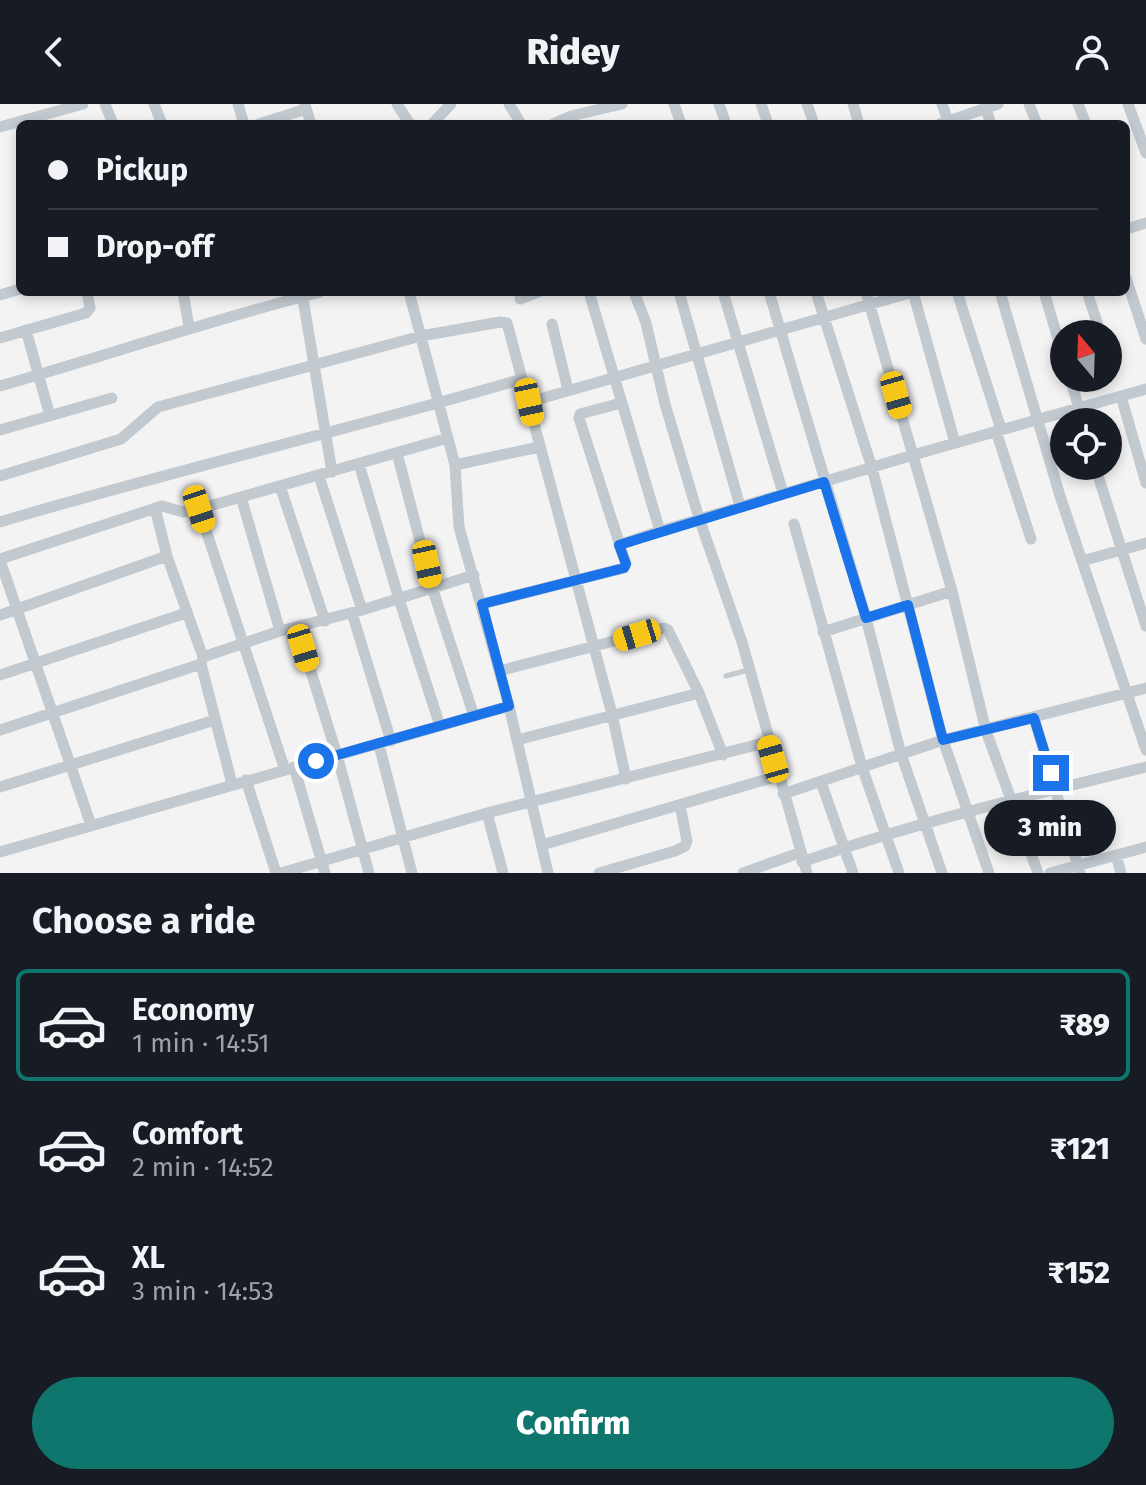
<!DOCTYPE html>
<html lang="en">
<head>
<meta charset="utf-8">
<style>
  :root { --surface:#171b24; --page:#242831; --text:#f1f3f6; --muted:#9ea1a6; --line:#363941; --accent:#0f766e }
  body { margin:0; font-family:"Fira Sans",sans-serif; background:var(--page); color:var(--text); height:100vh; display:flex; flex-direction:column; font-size:30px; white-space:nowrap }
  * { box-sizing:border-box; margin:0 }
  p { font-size:26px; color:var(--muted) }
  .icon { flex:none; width:44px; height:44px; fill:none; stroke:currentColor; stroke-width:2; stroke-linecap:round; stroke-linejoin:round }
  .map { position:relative; height:769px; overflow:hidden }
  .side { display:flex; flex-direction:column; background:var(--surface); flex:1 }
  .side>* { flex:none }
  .banner { position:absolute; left:16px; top:16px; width:1114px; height:176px; border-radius:12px; box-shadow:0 4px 12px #0003; display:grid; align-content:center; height:176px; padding:0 32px; background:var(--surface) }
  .needle { width:52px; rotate:341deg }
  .buttons { position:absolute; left:1050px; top:216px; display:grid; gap:16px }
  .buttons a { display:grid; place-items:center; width:72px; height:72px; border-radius:50%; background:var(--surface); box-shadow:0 4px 12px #0003; font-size:40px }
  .end { position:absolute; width:36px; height:36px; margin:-18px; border:10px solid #1a73e8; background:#fff; box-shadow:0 0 0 4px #fff }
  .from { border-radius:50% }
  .bubble { position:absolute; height:56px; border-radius:28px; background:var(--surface); box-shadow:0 4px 12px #0003; font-size:26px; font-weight:800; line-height:56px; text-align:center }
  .car { position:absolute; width:24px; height:48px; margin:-24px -12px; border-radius:10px; box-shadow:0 0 6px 2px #0007; background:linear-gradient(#f5c518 24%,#345 0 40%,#f5c518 0 76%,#345 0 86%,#f5c518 0) }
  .banner b { display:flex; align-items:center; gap:28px; height:76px; font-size:30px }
  .banner b+b { border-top:2px solid var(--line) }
  .banner i { width:20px; height:20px; background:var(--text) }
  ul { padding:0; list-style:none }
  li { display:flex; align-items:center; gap:24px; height:112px; margin:0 16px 12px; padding:0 16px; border:4px solid transparent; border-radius:12px }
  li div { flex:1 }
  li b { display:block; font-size:30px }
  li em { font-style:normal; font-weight:800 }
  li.on { border-color:var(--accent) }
  li>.icon { width:72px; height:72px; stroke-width:1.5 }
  h2 { padding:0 32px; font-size:36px; line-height:96px }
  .button { display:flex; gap:16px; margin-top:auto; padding:16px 32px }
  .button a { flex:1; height:92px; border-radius:48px; background:var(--accent); color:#fff; font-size:32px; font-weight:800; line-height:92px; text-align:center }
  header { display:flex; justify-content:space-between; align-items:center; height:104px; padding:0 32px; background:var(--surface); font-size:36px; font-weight:800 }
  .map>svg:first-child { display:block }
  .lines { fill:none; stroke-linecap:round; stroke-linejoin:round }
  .service { stroke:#c2cad0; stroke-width:5 }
  .minor { stroke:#c2cad0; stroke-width:11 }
  .route { stroke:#1a73e8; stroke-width:10 }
</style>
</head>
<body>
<header><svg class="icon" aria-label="back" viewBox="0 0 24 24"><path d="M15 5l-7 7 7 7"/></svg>Ridey<svg class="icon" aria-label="person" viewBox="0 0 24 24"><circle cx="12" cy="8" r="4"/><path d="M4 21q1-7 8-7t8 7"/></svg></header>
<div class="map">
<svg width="1146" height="769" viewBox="0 0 1146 769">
  <rect width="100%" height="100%" fill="#f4f3f3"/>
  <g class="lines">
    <!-- service -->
    <path class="service" d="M 726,572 L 748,566"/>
    <!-- minor -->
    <path class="minor" d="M 105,0 L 113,20
      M 154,0 L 162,20
      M 238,0 L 244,20
      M 397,0 L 410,20
      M 509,0 L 521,20
      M 674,0 L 681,20
      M 719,0 L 726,20
      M 761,0 L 768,20
      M 807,0 L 814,20
      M 853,0 L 859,20
      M 942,0 L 949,20
      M 1029,0 L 1037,20
      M 1078,0 L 1086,20
      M 1128,0 L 1146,49
      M 305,1 L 311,20
      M 986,5 L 991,20
      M 259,20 L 306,5
      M 432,20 L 451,0
      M 553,20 L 571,12 L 622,0
      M 940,20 L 998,0
      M 0,23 L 83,0
      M 1126,125 L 1146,119
      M 1126,174 L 1146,235
      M 183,188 L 189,223
      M 409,188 L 455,361 L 459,423 L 509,602 L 548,769
      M 589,188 L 660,427
      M 634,188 L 646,219 L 665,300 L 699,414 L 742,538 L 807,769
      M 679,188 L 740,402
      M 723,188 L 783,389
      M 769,188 L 866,514 L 901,650 L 942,769
      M 816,188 L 872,364 L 943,636 L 989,769
      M 866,188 L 952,487 L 986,627 L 1038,769
      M 913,188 L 955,339
      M 957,188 L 1001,325
      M 1000,188 L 1060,392 L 1146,646
      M 1044,188 L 1064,255
      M 1087,188 L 1101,230
      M 302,189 L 332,368
      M 0,191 L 20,185
      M 520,195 L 538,188
      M 552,220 L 568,286
      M 26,226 L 50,312
      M 0,234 L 86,209 L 90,204 L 87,188
      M 1070,274 L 1083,318
      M 0,282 C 107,251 212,216 320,188
      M 1121,292 L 1146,379
      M 529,298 L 913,188
      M 0,326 L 112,294
      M 996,327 L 1031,435
      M 397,349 L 432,483 L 474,612
      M 359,360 L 399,495 L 440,622
      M 455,361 L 539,343
      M 1095,362 L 1146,522
      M 0,372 L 121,335 L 158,303 L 421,232 L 500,218 L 507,219 L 612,610 L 626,675
      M 319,372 L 362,506
      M 280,382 L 325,517
      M 241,393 L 280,527
      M 155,404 L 167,452 L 203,553 L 201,560 L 232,680
      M 199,405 L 285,666
      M 0,418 C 173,366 349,326 522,275
      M 794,420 L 862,663 L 899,769
      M 619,441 L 660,427 L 913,351 L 1146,285
      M 0,455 L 162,402 L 183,408 L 199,405 L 448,334
      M 0,456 L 91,721
      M 1082,457 L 1146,439
      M 482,500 L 624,464 L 626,460 L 579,314 L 580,310 L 621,299
      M 352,509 L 391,637
      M 0,511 L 167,452
      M 297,523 L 337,651 L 369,769
      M 823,528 L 952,487
      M 203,553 L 280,527 L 362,506 L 474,471
      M 499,567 L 664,524 L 668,526 L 699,589
      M 0,571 L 186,509
      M 1034,614 L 1080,769
      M 0,626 L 201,560
      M 517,636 L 699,589 L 723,651
      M 379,641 L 412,769
      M 294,663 L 325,769
      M 246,676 L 276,769
      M 821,678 L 853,769
      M 0,683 L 215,616
      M 783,690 L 943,636 L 1146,584
      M 487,709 L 503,769
      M 542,741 L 778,672
      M 0,748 L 509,602
      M 1116,751 L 1121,769
      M 802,758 C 915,719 1030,691 1146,663
      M 281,769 L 487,709 L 768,638
      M 599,769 L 675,747 L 685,742 L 687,737 L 680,701
      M 743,769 L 799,749
      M 1050,769 L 1146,743"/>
  </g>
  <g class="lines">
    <!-- route -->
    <path class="route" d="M 316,657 L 509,602 L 482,500 L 624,464 L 626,460 L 619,441 L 824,378 L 866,514 L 908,501 L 943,636 L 1034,614 L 1051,669"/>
  </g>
</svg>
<div class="buttons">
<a><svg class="needle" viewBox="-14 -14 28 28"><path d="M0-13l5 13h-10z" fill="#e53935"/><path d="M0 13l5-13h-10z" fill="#9ea1a6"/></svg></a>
<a><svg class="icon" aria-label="locate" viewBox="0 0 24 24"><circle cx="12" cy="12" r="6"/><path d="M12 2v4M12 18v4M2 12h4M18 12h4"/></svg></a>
</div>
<i class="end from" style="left:316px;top:657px"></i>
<i class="end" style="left:1051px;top:669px"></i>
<div class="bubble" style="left:984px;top:696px;width:132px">3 min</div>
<i class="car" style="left:896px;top:291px;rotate:164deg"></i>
<i class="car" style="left:529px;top:298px;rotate:168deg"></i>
<i class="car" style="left:199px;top:405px;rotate:162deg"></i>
<i class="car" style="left:427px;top:460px;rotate:168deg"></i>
<i class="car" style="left:637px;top:531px;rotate:253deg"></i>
<i class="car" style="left:303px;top:544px;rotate:163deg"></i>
<i class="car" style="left:773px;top:655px;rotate:344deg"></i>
<div class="banner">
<b><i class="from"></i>Pickup</b>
<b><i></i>Drop-off</b>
</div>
</div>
<section class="side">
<h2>Choose a ride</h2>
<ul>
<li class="on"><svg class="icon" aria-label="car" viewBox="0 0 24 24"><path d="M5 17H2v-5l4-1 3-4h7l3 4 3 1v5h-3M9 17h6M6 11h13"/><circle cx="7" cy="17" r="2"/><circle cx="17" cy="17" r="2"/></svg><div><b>Economy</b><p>1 min · 14:51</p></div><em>₹89</em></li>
<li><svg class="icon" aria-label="car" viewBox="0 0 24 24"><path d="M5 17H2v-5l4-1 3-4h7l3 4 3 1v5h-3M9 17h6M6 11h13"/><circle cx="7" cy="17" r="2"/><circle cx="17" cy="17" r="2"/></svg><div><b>Comfort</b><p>2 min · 14:52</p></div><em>₹121</em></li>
<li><svg class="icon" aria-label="car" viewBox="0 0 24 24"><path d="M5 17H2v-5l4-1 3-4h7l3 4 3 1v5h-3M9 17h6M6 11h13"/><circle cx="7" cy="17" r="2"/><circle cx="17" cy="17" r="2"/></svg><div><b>XL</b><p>3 min · 14:53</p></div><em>₹152</em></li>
</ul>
<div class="button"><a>Confirm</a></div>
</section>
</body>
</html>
